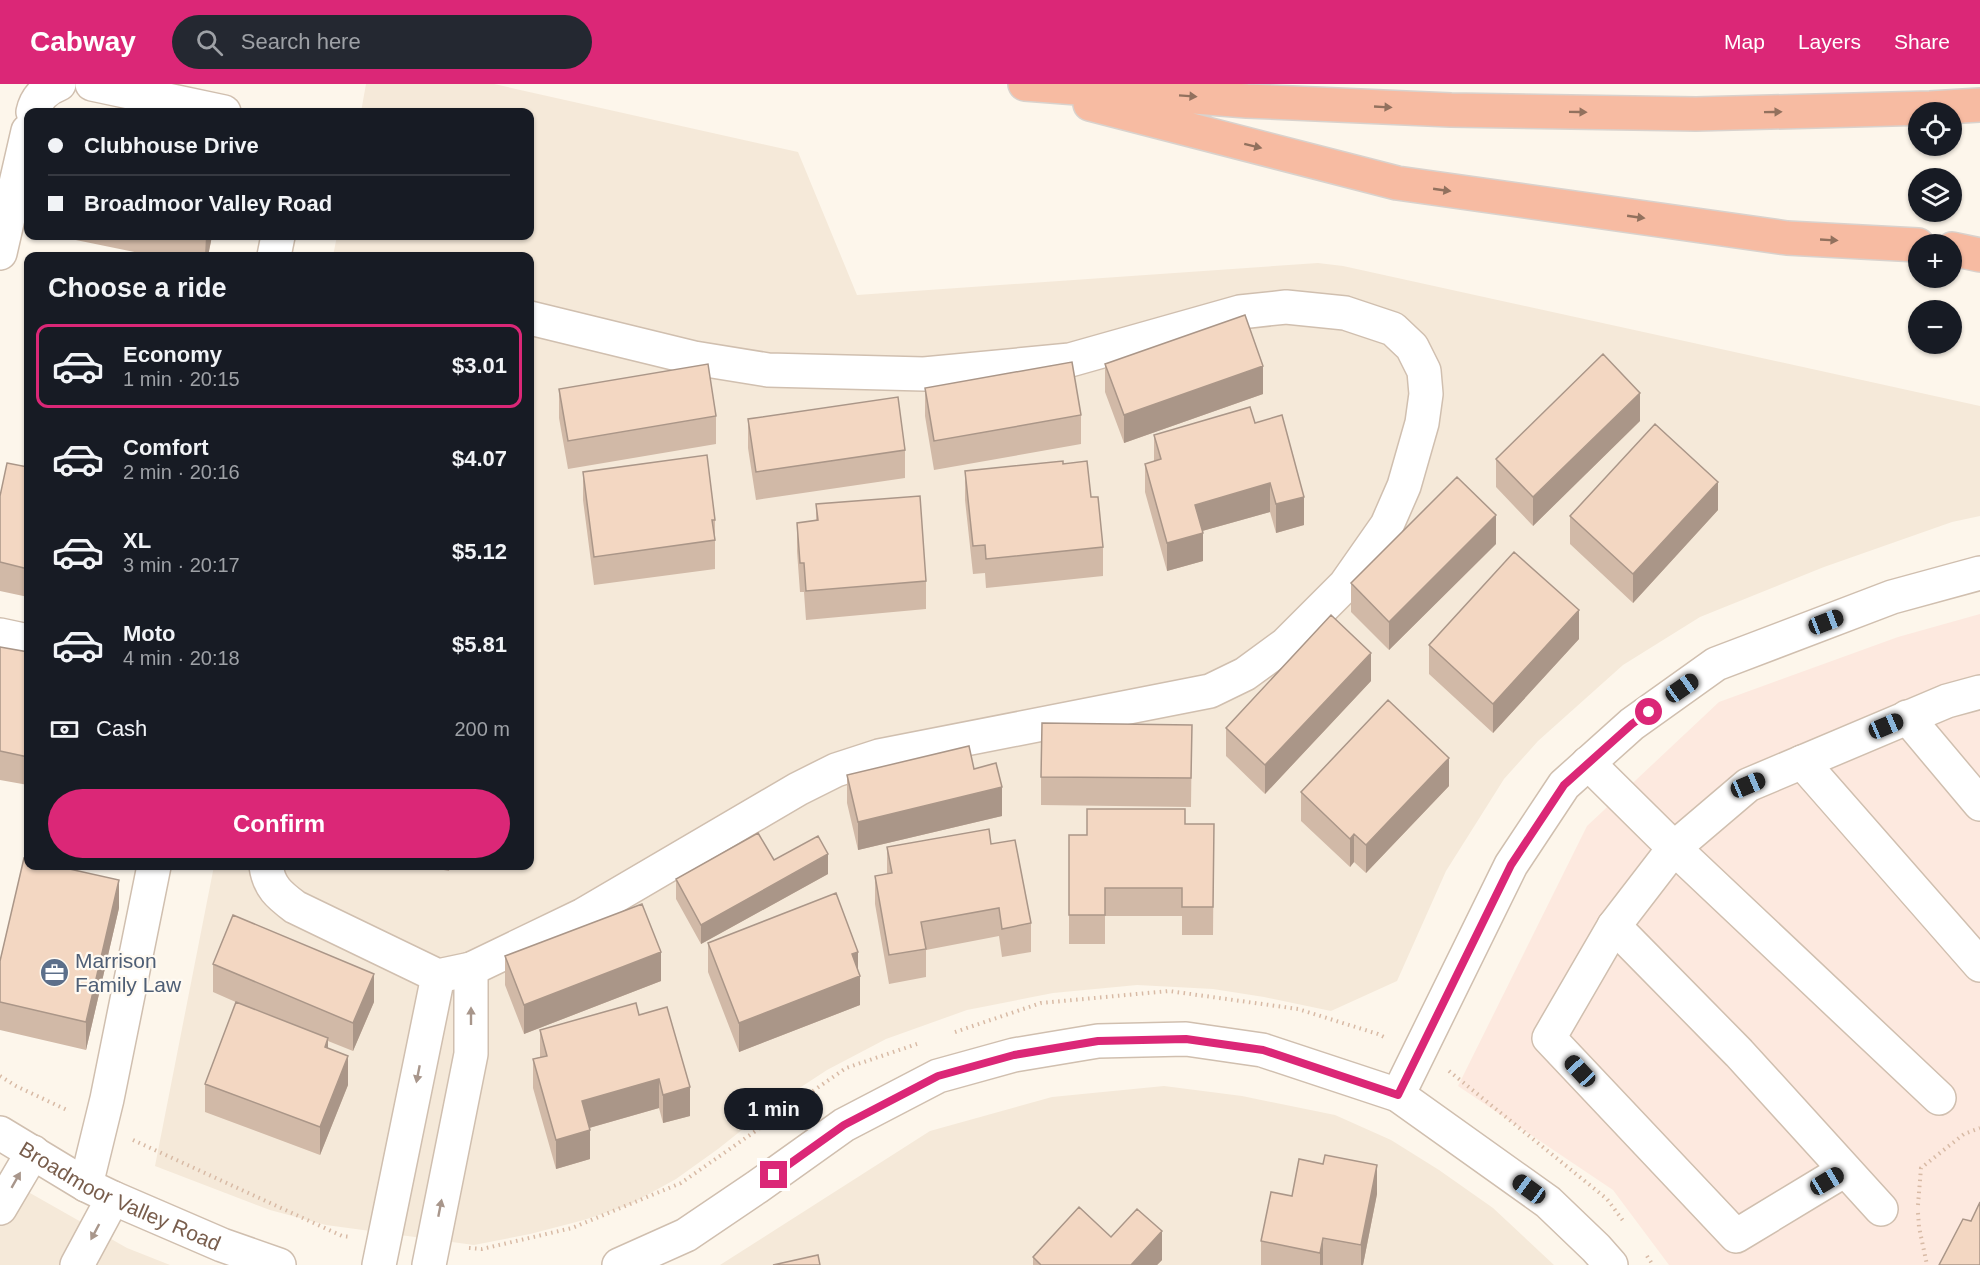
<!DOCTYPE html>
<html lang="en">
<head>
<meta charset="utf-8">
<style>
  :root { --surface:#171b24; --page:#242831; --text:#f1f3f6; --muted:#9ea1a6; --line:#363941; --accent:#db2777 }
  body { margin:0; font-family:Arial,sans-serif; background:var(--page); color:var(--text); height:100vh; display:flex; flex-direction:column; font-size:22px; white-space:nowrap }
  * { box-sizing:border-box; margin:0 }
  p { font-size:20px; color:var(--muted) }
  .icon { flex:none; width:33px; height:33px; fill:none; stroke:currentColor; stroke-width:2; stroke-linecap:round; stroke-linejoin:round }
  .map { position:relative; flex:1; overflow:hidden }
  .details { position:absolute; left:24px; top:168px; width:510px; height:618px; display:flex; flex-direction:column; background:var(--surface); border-radius:12px; box-shadow:0 2px 4px #0004 }
  .details>* { flex:none }
  .banner { position:absolute; left:24px; top:24px; width:510px; height:132px; border-radius:12px; box-shadow:0 2px 4px #0004; display:grid; align-content:center; height:132px; padding:0 24px; background:var(--surface) }
  .fabs { position:absolute; left:1908px; top:18px; display:grid; gap:12px }
  .fabs a { display:grid; place-items:center; width:54px; height:54px; border-radius:50%; background:var(--surface); box-shadow:0 2px 4px #0004; font-size:30px }
  .end { position:absolute; width:27px; height:27px; margin:-14px; border:8px solid #db2777; background:#fff; box-shadow:0 0 0 3px #fff }
  .from { border-radius:50% }
  .bubble { position:absolute; height:42px; border-radius:21px; background:var(--surface); box-shadow:0 2px 4px #0004; font-size:20px; font-weight:700; line-height:42px; text-align:center }
  .car { position:absolute; width:18px; height:36px; margin:-18px -9px; border-radius:8px; box-shadow:0 0 4px 2px #0007; background:linear-gradient(#222 24%,#8ab4d8 0 40%,#222 0 76%,#8ab4d8 0 86%,#222 0) }
  .banner b { display:flex; align-items:center; gap:21px; height:57px; font-size:22px }
  .banner b+b { border-top:2px solid var(--line) }
  .banner i { width:15px; height:15px; background:var(--text) }
  ul { padding:0; list-style:none }
  li { display:flex; align-items:center; gap:18px; height:84px; margin:0 12px 9px; padding:0 12px; border:3px solid transparent; border-radius:12px }
  li div { flex:1 }
  li b { display:block; font-size:22px }
  li em { font-style:normal; font-weight:700 }
  li.on { border-color:var(--accent) }
  li>.icon { width:54px; height:54px; stroke-width:1.5 }
  h2 { padding:0 24px; font-size:27px; line-height:72px }
  .pay { display:flex; align-items:center; gap:15px; height:66px; padding:0 24px; font-size:22px }
  .pay p { margin-inline-start:auto }
  .button { display:flex; gap:12px; margin-top:auto; padding:12px 24px }
  .button a { flex:1; height:69px; border-radius:36px; background:var(--accent); color:#fff; font-size:24px; font-weight:700; line-height:69px; text-align:center }
  header { display:flex; align-items:center; gap:36px; box-sizing:border-box; height:84px; padding:0 30px; background:var(--accent); color:#fff }
  header strong { font-size:28px }
  nav { display:flex; gap:33px; margin-inline-start:auto; font-size:21px }
  .search { width:420px; height:54px; background:var(--page); display:flex; align-items:center; gap:15px; box-sizing:border-box; padding:0 21px; border-radius:33px; color:var(--muted); font-size:22px }
  .map>svg:first-child { display:block }
  .residential { fill:#f5e9d9 }
  .commercial { fill:#fde9df }
  .lines { fill:none; stroke-linecap:round; stroke-linejoin:round }
  .minor-casing { stroke:#d0bfaf; stroke-width:36 }
  .highway-casing { stroke:#d9d2cd; stroke-width:36 }
  .path { stroke:#d8baa5; stroke-width:4; stroke-dasharray:1.5 4.5; stroke-linecap:butt }
  .minor { stroke:#fff; stroke-width:33 }
  .highway { stroke:#f7bba2; stroke-width:33 }
  .wall { fill:#d1b9a7 }
  .shaded-wall { fill:#aa9688 }
  .building { fill:#f3d7c2; stroke:#aa9688; stroke-width:1.5 }
  .oneway { fill:#92715e }
  .oneway2 { fill:#a8968b }
  .route { stroke:#db2777; stroke-width:8 }
  .labels { text-anchor:middle; dominant-baseline:central; stroke-width:4.5; stroke-linejoin:round; paint-order:stroke }
  .service-label { font-size:21px; fill:#4e5e75; stroke:#fffaf2; text-anchor:start }
  .street-label { font-size:21px; fill:#795e4d; stroke:#fffaf2 }
</style>
</head>
<body>
<header>
<strong>Cabway</strong>
<div class="search"><svg class="icon" aria-label="search" viewBox="0 0 24 24"><circle cx="10" cy="10" r="6"/><path d="M15 15l6 6"/></svg>Search here</div>
<nav><a>Map</a><a>Layers</a><a>Share</a></nav>
</header>
<div class="map">
<svg width="1980" height="1181" viewBox="0 0 1980 1181">
  <rect width="100%" height="100%" fill="#fdf6eb"/>
  <!-- residential -->
  <path class="residential" d="M 366,0 L 494,0 L 798,68 L 857,211 L 1318,179 L 1343,182 L 1980,322 L 1980,432 L 1952,438 L 1824,483 L 1700,533 L 1623,581 L 1538,657 L 1504,695 L 1446,787 L 1397,897 L 1331,927 L 1264,913 L 1213,905 L 1137,901 L 1053,909 L 967,926 L 886,955 L 827,986 L 772,1022 L 718,1065 L 676,1095 L 629,1121 L 584,1136 L 530,1150 L 474,1161 L 326,1141 L 270,1126 L 155,1082 L 214,782 L 530,782 L 530,172 L 333,172 L 337,152 L 530,152 L 530,28 L 361,28 Z
    M 1164,1002 L 1242,1012 L 1335,1031 L 1391,1056 L 1439,1086 L 1493,1124 L 1554,1181 L 720,1181 L 930,1047 L 1052,1013 Z
    M 0,1092 L 127,1164 L 170,1181 L 0,1181 Z"/>
  <!-- commercial -->
  <path class="commercial" d="M 1980,530 L 1980,1181 L 1669,1181 L 1613,1106 L 1458,1002 L 1587,742 L 1719,618 L 1898,553 Z"/>
  <g class="lines">
    <defs>
      <g id="minor">
        <path d="M 92,0 L 224,28"/>
        <path d="M 33,28 C 36,14 46,5 59,0"/>
        <path d="M 0,169 L 28,47"/>
        <path d="M 274,172 L 278,152"/>
        <path d="M 0,551 L 28,557"/>
        <path d="M 1907,633 L 1980,720"/>
        <path d="M 1802,678 L 1980,881"/>
        <path d="M 1588,679 L 1674,764 L 1939,1014"/>
        <path d="M 266,782 C 269,803 279,811 295,823 L 438,892 L 471,885 L 583,831 L 798,705 L 836,686 L 879,672 L 1210,607 L 1245,590 L 1286,560 L 1345,501 L 1387,441 L 1404,402 L 1422,339 L 1426,310 L 1424,287 L 1412,263 L 1393,245 L 1345,229 L 1286,223 L 1240,228 L 1070,276 L 924,290 L 768,286 L 694,274 L 530,234"/>
        <path d="M 1614,842 L 1739,969 L 1881,1125"/>
        <path d="M 1398,1011 L 1511,781 L 1564,701 L 1632,640 L 1716,580 L 1892,513 L 1980,489"/>
        <path id="s1" d="M 0,1049 L 86,1101 L 113,1114 L 222,1161 L 279,1181"/>
        <path d="M 1845,1086 L 1736,1152 L 1549,954 L 1614,842 L 1674,764 L 1748,701 L 1947,617 L 1980,608"/>
        <path d="M 86,1101 L 107,1015 L 154,782"/>
        <path d="M 0,1124 L 33,1068"/>
        <path d="M 77,1181 L 113,1114"/>
        <path d="M 379,1181 L 438,892"/>
        <path d="M 429,1181 L 471,970 L 471,885"/>
        <path d="M 619,1181 L 686,1151 L 757,1103 L 844,1041 L 938,992 L 1014,971 L 1098,957 L 1186,955 L 1262,966 L 1398,1011 L 1548,1118 L 1596,1164 L 1611,1181"/>
      </g>
      <path id="highway" d="M 1025,0 L 1247,17 L 1451,26 L 1696,30 L 1930,24 L 1980,21
        M 1090,20 L 1397,99 L 1787,154 L 1918,161
        M 1952,165 L 1980,171"/>
    </defs>
    <!-- minor casing -->
    <use href="#minor" class="minor-casing"/>
    <!-- highway casing -->
    <use href="#highway" class="highway-casing"/>
    <!-- path -->
    <path class="path" d="M 955,948 L 1041,919 L 1169,907 L 1298,925 L 1378,950 L 1386,954
      M 1449,987 L 1607,1115 L 1624,1138
      M 0,992 L 16,1002 L 69,1027
      M 133,1056 L 342,1152 L 351,1153
      M 1918,1121 L 1921,1084 L 1964,1050 L 1980,1044
      M 1918,1129 L 1919,1143 L 1927,1181
      M 469,1164 L 482,1165 L 572,1144 L 681,1099 L 846,984 L 917,960
      M 1647,1172 L 1653,1181"/>
    <!-- minor -->
    <use href="#minor" class="minor"/>
    <!-- highway -->
    <use href="#highway" class="highway"/>
  </g>
  <!-- wall -->
  <path class="wall" d="M 66,152 L 212,152 L 208,172 L 154,172 L 66,154 Z
    M 1105,280 L 1263,310 L 1124,359 L 1105,308 Z
    M 925,304 L 1081,331 L 1081,360 L 934,386 L 925,332 Z
    M 559,305 L 716,332 L 716,360 L 568,385 L 559,334 Z
    M 748,335 L 905,366 L 905,394 L 756,416 L 748,364 Z
    M 1640,337 L 1533,442 L 1496,403 L 1496,375 Z
    M 1255,339 L 1304,441 L 1276,449 L 1270,428 L 1202,447 L 1203,477 L 1167,487 L 1145,408 L 1145,380 L 1154,377 L 1154,351 Z
    M 1063,380 L 1091,413 L 1103,463 L 1103,492 L 986,504 L 985,489 L 973,490 L 965,416 L 965,387 Z
    M 28,383 L 28,513 L 0,507 L 0,412 Z
    M 583,388 L 715,436 L 715,485 L 594,501 L 583,416 Z
    M 816,420 L 926,497 L 926,525 L 806,536 L 804,508 L 800,508 L 797,467 L 797,439 L 816,437 Z
    M 1718,426 L 1633,519 L 1570,460 L 1570,432 Z
    M 1496,460 L 1389,566 L 1351,528 L 1351,499 Z
    M 1579,555 L 1493,649 L 1429,590 L 1429,561 Z
    M 0,563 L 28,568 L 28,701 L 0,696 Z
    M 1371,597 L 1265,710 L 1226,672 L 1226,644 Z
    M 1192,641 L 1191,723 L 1041,721 L 1041,693 Z
    M 974,685 L 1002,732 L 858,766 L 847,719 L 847,691 Z
    M 1449,702 L 1366,789 L 1354,778 L 1350,783 L 1301,737 L 1301,708 Z
    M 1185,740 L 1214,740 L 1213,851 L 1182,851 L 1182,832 L 1105,832 L 1105,860 L 1069,860 L 1069,751 L 1087,751 Z
    M 991,760 L 1031,839 L 1031,868 L 1002,873 L 999,852 L 926,866 L 926,893 L 889,900 L 875,820 L 875,792 L 887,790 L 887,763 Z
    M 422,782 L 450,782 L 449,787 Z
    M 828,790 L 701,860 L 676,815 L 676,795 Z
    M 119,824 L 86,966 L 0,946 L 0,877 Z
    M 708,859 L 858,887 L 860,921 L 739,968 L 708,888 Z
    M 505,872 L 661,897 L 524,950 L 505,901 Z
    M 213,880 L 374,918 L 353,967 L 328,957 L 328,965 L 348,1001 L 320,1071 L 205,1028 L 205,1000 L 247,923 L 213,908 Z
    M 639,931 L 690,1032 L 663,1039 L 659,1024 L 589,1044 L 590,1075 L 556,1085 L 533,1004 L 533,975 L 540,973 L 540,946 Z
    M 1377,1110 L 1363,1181 L 1261,1181 L 1261,1157 L 1292,1112 Z
    M 1111,1153 L 1162,1176 L 1157,1181 L 1033,1181 L 1033,1173 Z"/>
  <!-- shaded-wall -->
  <path class="shaded-wall" d="M 206,152 L 212,152 L 208,172 L 205,172 Z
    M 1263,282 L 1263,310 L 1124,359 L 1124,331 Z
    M 1640,309 L 1640,337 L 1533,442 L 1533,413 Z
    M 1718,398 L 1718,426 L 1633,519 L 1633,490 Z
    M 1270,399 L 1270,428 L 1195,449 L 1195,421 Z
    M 1304,413 L 1304,441 L 1276,449 L 1276,420 Z
    M 1496,431 L 1496,460 L 1389,566 L 1389,538 Z
    M 1203,449 L 1203,477 L 1167,487 L 1167,459 Z
    M 1579,526 L 1579,555 L 1493,649 L 1493,620 Z
    M 1371,569 L 1371,597 L 1265,710 L 1265,681 Z
    M 1449,674 L 1449,702 L 1366,789 L 1366,761 Z
    M 1002,703 L 1002,732 L 858,766 L 858,738 Z
    M 1354,750 L 1354,778 L 1350,783 L 1350,755 Z
    M 828,770 L 828,790 L 701,860 L 701,841 Z
    M 119,796 L 119,824 L 86,966 L 86,938 Z
    M 661,868 L 661,897 L 524,950 L 524,921 Z
    M 858,868 L 858,893 L 860,892 L 860,921 L 739,968 L 739,939 L 852,870 Z
    M 374,890 L 374,918 L 353,967 L 353,939 Z
    M 328,954 L 328,982 L 325,963 Z
    M 348,972 L 348,1001 L 320,1071 L 320,1043 Z
    M 659,995 L 659,1024 L 582,1046 L 582,1017 Z
    M 690,1003 L 690,1032 L 663,1039 L 663,1011 Z
    M 590,1046 L 590,1075 L 556,1085 L 556,1056 Z
    M 1377,1081 L 1377,1110 L 1363,1181 L 1361,1181 L 1361,1161 Z
    M 1162,1147 L 1162,1176 L 1157,1181 L 1131,1181 Z
    M 1323,1154 L 1323,1181 L 1320,1181 L 1320,1169 Z"/>
  <!-- building -->
  <path class="building" d="M 189,152 L 206,152 L 205,155 Z
    M 1245,231 L 1263,282 L 1124,331 L 1105,280 Z
    M 1603,270 L 1640,309 L 1533,413 L 1496,375 Z
    M 1072,278 L 1081,331 L 934,357 L 925,304 Z
    M 708,280 L 716,332 L 568,357 L 559,305 Z
    M 898,313 L 905,366 L 756,388 L 748,335 Z
    M 1250,323 L 1255,339 L 1282,331 L 1304,413 L 1276,420 L 1270,399 L 1195,421 L 1203,449 L 1167,459 L 1145,380 L 1161,375 L 1154,351 Z
    M 1655,340 L 1718,398 L 1633,490 L 1570,432 Z
    M 707,371 L 715,436 L 712,436 L 715,456 L 594,473 L 583,388 Z
    M 1063,377 L 1063,380 L 1087,377 L 1091,413 L 1098,413 L 1103,463 L 986,475 L 985,461 L 973,462 L 965,387 Z
    M 7,379 L 28,383 L 28,485 L 0,478 L 0,412 Z
    M 1457,393 L 1496,431 L 1389,538 L 1351,499 Z
    M 920,412 L 926,497 L 806,507 L 804,479 L 800,479 L 797,439 L 818,436 L 816,420 Z
    M 1514,468 L 1579,526 L 1493,620 L 1429,561 Z
    M 1331,531 L 1371,569 L 1265,681 L 1226,644 Z
    M 0,563 L 28,568 L 28,673 L 0,667 Z
    M 1388,616 L 1449,674 L 1366,761 L 1354,750 L 1350,755 L 1301,708 Z
    M 1042,639 L 1192,641 L 1191,694 L 1041,693 Z
    M 969,662 L 974,685 L 996,679 L 1002,703 L 858,738 L 847,691 Z
    M 1087,725 L 1185,725 L 1185,740 L 1214,740 L 1213,823 L 1182,823 L 1182,804 L 1105,804 L 1105,831 L 1069,831 L 1069,751 L 1087,751 Z
    M 989,745 L 991,760 L 1015,756 L 1031,839 L 1002,845 L 999,824 L 921,838 L 926,865 L 889,871 L 875,792 L 892,789 L 887,763 Z
    M 758,749 L 774,776 L 818,752 L 828,770 L 701,841 L 676,795 Z
    M 24,774 L 28,775 L 28,782 L 56,782 L 119,796 L 86,938 L 0,918 L 0,877 Z
    M 836,809 L 858,868 L 852,870 L 860,892 L 739,939 L 708,859 Z
    M 642,820 L 661,868 L 524,921 L 505,872 Z
    M 233,831 L 374,890 L 353,939 L 213,880 Z
    M 236,918 L 328,954 L 325,963 L 348,972 L 320,1043 L 205,1000 Z
    M 636,919 L 639,931 L 667,923 L 690,1003 L 663,1011 L 659,995 L 582,1017 L 590,1046 L 556,1056 L 533,975 L 547,972 L 540,946 Z
    M 1325,1071 L 1377,1081 L 1361,1161 L 1323,1154 L 1320,1169 L 1261,1157 L 1271,1108 L 1292,1112 L 1299,1075 L 1323,1080 Z
    M 1980,1118 L 1980,1181 L 1939,1181 L 1963,1135 L 1971,1137 Z
    M 1079,1123 L 1111,1153 L 1137,1125 L 1162,1147 L 1131,1181 L 1041,1181 L 1033,1173 Z
    M 818,1171 L 820,1181 L 773,1181 Z"/>
  <!-- one-way arrows -->
  <defs><path id="oneway-solid" d="M-6-.8H1V-3.2L6.5 0L1 3.2V.8H-6Z" transform="scale(1.5)"/></defs>
  <g class="oneway">
    <use href="#oneway-solid" transform="translate(1188 12) rotate(4)"/>
    <use href="#oneway-solid" transform="translate(1383 23) rotate(3)"/>
    <use href="#oneway-solid" transform="translate(1578 28) rotate(1)"/>
    <use href="#oneway-solid" transform="translate(1773 28) rotate(-1)"/>
    <use href="#oneway-solid" transform="translate(1253 62) rotate(14)"/>
    <use href="#oneway-solid" transform="translate(1442 106) rotate(8)"/>
    <use href="#oneway-solid" transform="translate(1636 133) rotate(8)"/>
    <use href="#oneway-solid" transform="translate(1829 156) rotate(3)"/>
  </g>
  <g class="oneway2">
    <use href="#oneway-solid" transform="translate(471 932) rotate(-90)"/>
    <use href="#oneway-solid" transform="translate(418 990) rotate(101)"/>
    <use href="#oneway-solid" transform="translate(16 1096) rotate(-60)"/>
    <use href="#oneway-solid" transform="translate(440 1124) rotate(-79)"/>
    <use href="#oneway-solid" transform="translate(95 1148) rotate(118)"/>
  </g>
  <g class="lines">
    <!-- route -->
    <path class="route" d="M 774,1091 L 844,1041 L 938,992 L 1014,971 L 1098,957 L 1186,955 L 1263,966 L 1398,1011 L 1511,781 L 1564,701 L 1632,640 L 1649,628"/>
  </g>
  <!-- icons -->
  <defs>
    <symbol id="office-disc" viewBox="-11 -11 22 22"><circle r="9.5" fill="#5c6f8a" stroke="#fffaf2"/><path d="M-6-3h4V-5.5h4V-3h4V5H-6ZM-1-4.5V-3h2v-1.5ZM-6 0V1H6V0Z" fill="#fff"/></symbol>
  </defs>
  <g fill-rule="evenodd">
    <use href="#office-disc" x="38" y="872" width="33" height="33"/>
  </g>
  <g class="labels">
    <!-- service labels -->
    <g class="service-label">
      <text x="75" y="876">Marrison<tspan x="75" dy="24">Family Law</tspan></text>
    </g>
    <!-- street labels -->
    <g class="street-label">
      <text stroke="none"><textPath href="#s1" startOffset="136">Broadmoor Valley Road</textPath></text>
    </g>
  </g>
</svg>
<div class="fabs">
<a><svg class="icon" aria-label="locate" viewBox="0 0 24 24"><circle cx="12" cy="12" r="6"/><path d="M12 2v4M12 18v4M2 12h4M18 12h4"/></svg></a>
<a><svg class="icon" aria-label="layers" viewBox="0 0 24 24"><path d="M12 4l9 5-9 5-9-5zM3 14l9 5 9-5"/></svg></a>
<a>+</a>
<a>−</a>
</div>
<i class="end from" style="left:1649px;top:628px"></i>
<i class="end" style="left:774px;top:1091px"></i>
<div class="bubble" style="left:724px;top:1004px;width:99px">1 min</div>
<i class="car" style="left:1826px;top:538px;rotate:69deg"></i>
<i class="car" style="left:1682px;top:604px;rotate:55deg"></i>
<i class="car" style="left:1886px;top:642px;rotate:67deg"></i>
<i class="car" style="left:1748px;top:701px;rotate:67deg"></i>
<i class="car" style="left:1580px;top:987px;rotate:317deg"></i>
<i class="car" style="left:1827px;top:1097px;rotate:59deg"></i>
<i class="car" style="left:1529px;top:1105px;rotate:306deg"></i>
<div class="banner">
<b><i class="from"></i>Clubhouse Drive</b>
<b><i></i>Broadmoor Valley Road</b>
</div>
<section class="details">
<h2>Choose a ride</h2>
<ul>
<li class="on"><svg class="icon" aria-label="car" viewBox="0 0 24 24"><path d="M5 17H2v-5l4-1 3-4h7l3 4 3 1v5h-3M9 17h6M6 11h13"/><circle cx="7" cy="17" r="2"/><circle cx="17" cy="17" r="2"/></svg><div><b>Economy</b><p>1 min · 20:15</p></div><em>$3.01</em></li>
<li><svg class="icon" aria-label="car" viewBox="0 0 24 24"><path d="M5 17H2v-5l4-1 3-4h7l3 4 3 1v5h-3M9 17h6M6 11h13"/><circle cx="7" cy="17" r="2"/><circle cx="17" cy="17" r="2"/></svg><div><b>Comfort</b><p>2 min · 20:16</p></div><em>$4.07</em></li>
<li><svg class="icon" aria-label="car" viewBox="0 0 24 24"><path d="M5 17H2v-5l4-1 3-4h7l3 4 3 1v5h-3M9 17h6M6 11h13"/><circle cx="7" cy="17" r="2"/><circle cx="17" cy="17" r="2"/></svg><div><b>XL</b><p>3 min · 20:17</p></div><em>$5.12</em></li>
<li><svg class="icon" aria-label="car" viewBox="0 0 24 24"><path d="M5 17H2v-5l4-1 3-4h7l3 4 3 1v5h-3M9 17h6M6 11h13"/><circle cx="7" cy="17" r="2"/><circle cx="17" cy="17" r="2"/></svg><div><b>Moto</b><p>4 min · 20:18</p></div><em>$5.81</em></li>
</ul>
<div class="pay"><svg class="icon" aria-label="cash" viewBox="0 0 24 24"><path d="M3 7h18v10H3z"/><circle cx="12" cy="12" r="2"/></svg>Cash<p>200 m</p></div>
<div class="button"><a>Confirm</a></div>
</section>
</div>
</body>
</html>
